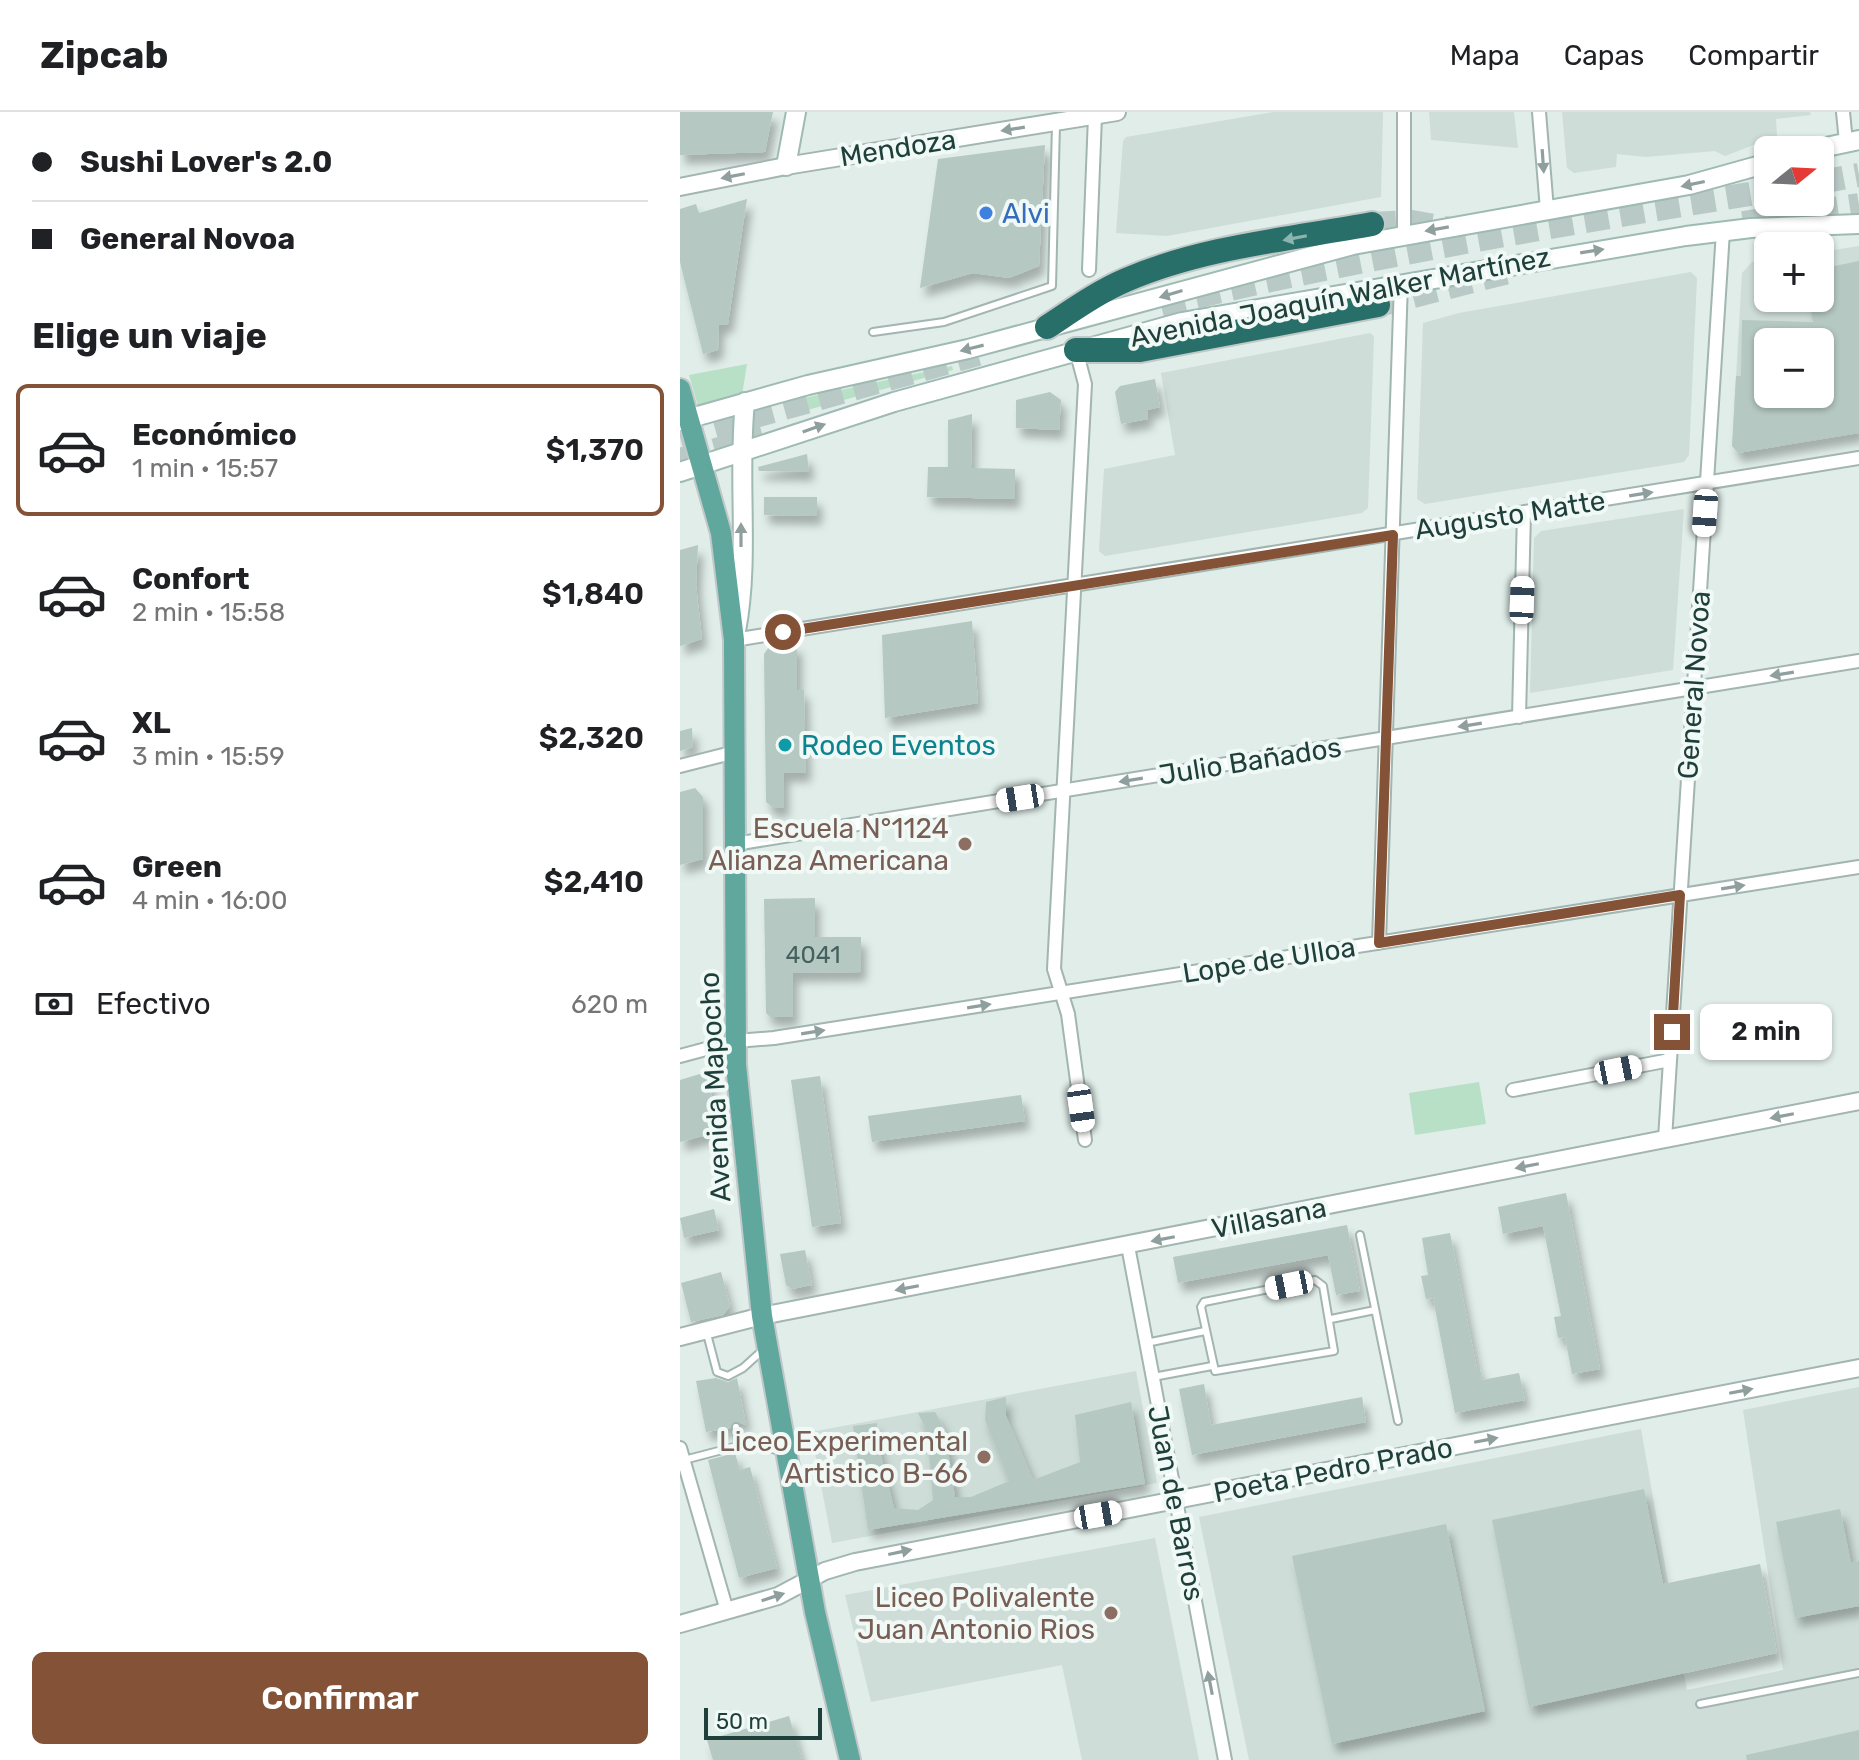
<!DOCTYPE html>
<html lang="es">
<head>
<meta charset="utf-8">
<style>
  :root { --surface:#fff; --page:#f2f2f2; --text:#202124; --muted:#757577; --line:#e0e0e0; --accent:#845236 }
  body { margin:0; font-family:Rubik,sans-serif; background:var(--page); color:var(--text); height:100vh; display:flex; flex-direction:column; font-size:30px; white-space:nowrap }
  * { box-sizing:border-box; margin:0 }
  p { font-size:26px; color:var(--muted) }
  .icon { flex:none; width:44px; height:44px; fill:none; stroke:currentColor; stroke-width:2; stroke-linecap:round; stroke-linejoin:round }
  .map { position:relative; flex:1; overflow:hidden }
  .panel { display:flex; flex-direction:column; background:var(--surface); width:680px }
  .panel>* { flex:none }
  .top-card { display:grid; align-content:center; height:176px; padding:0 32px; background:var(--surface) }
  .needle { width:52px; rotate:72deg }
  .controls { position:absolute; left:1074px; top:24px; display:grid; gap:16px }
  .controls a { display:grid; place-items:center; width:80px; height:80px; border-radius:12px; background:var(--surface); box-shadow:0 2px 6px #0004; font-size:40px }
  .scale { position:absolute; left:24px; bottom:20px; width:118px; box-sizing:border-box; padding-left:8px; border:4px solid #1f3f3b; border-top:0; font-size:22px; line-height:28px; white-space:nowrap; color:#1f3f3b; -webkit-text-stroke:6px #f1f9f6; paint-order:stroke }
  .end { position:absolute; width:36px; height:36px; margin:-18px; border:10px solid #845236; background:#fff; box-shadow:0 0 0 4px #fff }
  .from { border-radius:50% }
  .bubble { position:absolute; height:56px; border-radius:12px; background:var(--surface); box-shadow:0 2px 6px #0004; font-size:26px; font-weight:600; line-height:56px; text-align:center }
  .car { position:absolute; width:24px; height:48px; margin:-24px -12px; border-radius:10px; box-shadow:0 0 6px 2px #0007; background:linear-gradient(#fff 24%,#345 0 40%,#fff 0 76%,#345 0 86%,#fff 0) }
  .top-card b { display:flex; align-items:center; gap:28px; height:76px; font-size:30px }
  .top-card b+b { border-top:2px solid var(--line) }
  .top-card i { width:20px; height:20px; background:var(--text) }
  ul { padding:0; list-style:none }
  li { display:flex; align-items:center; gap:24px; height:132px; margin:0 16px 12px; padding:0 16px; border:4px solid transparent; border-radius:12px }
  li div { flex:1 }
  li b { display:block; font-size:30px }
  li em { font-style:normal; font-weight:600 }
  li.on { border-color:var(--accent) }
  li>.icon { width:72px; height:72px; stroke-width:1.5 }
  h2 { padding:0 32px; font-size:36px; line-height:96px }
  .pay { display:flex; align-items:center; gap:20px; height:88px; padding:0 32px; font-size:30px }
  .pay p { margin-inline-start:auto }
  .action { display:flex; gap:16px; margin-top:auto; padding:16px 32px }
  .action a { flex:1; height:92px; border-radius:12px; background:var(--accent); color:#fff; font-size:32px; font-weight:600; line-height:92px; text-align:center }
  header { display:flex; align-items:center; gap:48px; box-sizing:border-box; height:112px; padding:0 40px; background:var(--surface); border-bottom:2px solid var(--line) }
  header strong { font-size:38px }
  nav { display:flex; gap:44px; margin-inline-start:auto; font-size:28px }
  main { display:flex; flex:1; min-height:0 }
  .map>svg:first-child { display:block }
  .built { fill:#ceddd8; fill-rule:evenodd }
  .green { fill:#b7e0c7 }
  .building { fill:#b5c8c2; fill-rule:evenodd; filter:url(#shadow) }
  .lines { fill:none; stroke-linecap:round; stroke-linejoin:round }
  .motorway-tunnel { stroke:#b9cac6; stroke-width:24; stroke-dasharray:24 12; stroke-linecap:butt }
  .service-casing { stroke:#a2b5b1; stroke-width:10 }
  .minor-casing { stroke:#a2b5b1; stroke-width:16 }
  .tertiary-casing { stroke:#a2b5b1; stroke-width:20 }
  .secondary-casing { stroke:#9ebab3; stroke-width:22 }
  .primary-casing { stroke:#c0c9c8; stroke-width:24 }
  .motorway-casing { stroke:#c0c9c8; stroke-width:28 }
  .service { stroke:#fff; stroke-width:6 }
  .minor { stroke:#fff; stroke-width:12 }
  .tertiary { stroke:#fff; stroke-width:16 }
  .secondary { stroke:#fff; stroke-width:18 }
  .primary { stroke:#60a79e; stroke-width:20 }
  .motorway { stroke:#286e69; stroke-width:24 }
  .oneway { fill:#8f9f9d }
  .oneway2 { fill:#8cb4b0 }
  .route { stroke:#845236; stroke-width:10 }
  .shop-dot { fill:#3f7fe0; stroke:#f1f9f6; stroke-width:3 }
  .culture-dot { fill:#0f9aa8; stroke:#f1f9f6; stroke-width:3 }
  .education-dot { fill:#8d6e63; stroke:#f1f9f6; stroke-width:3 }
  .labels { text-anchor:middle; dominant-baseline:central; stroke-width:8; stroke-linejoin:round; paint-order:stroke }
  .number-label { font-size:24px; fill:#44615d }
  .street-label { font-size:28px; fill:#1f3f3b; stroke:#f1f9f6 }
  .shop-label { font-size:28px; fill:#366cbe; stroke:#f1f9f6; text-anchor:start }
  .culture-label { font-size:28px; fill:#0d838f; stroke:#f1f9f6; text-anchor:start }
  .education-label { font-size:28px; fill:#785e54; stroke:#f1f9f6; text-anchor:end }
</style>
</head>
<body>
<header>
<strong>Zipcab</strong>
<nav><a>Mapa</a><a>Capas</a><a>Compartir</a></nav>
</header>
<main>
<section class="panel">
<div class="top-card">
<b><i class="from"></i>Sushi Lover's 2.0</b>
<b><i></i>General Novoa</b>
</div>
<h2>Elige un viaje</h2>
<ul>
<li class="on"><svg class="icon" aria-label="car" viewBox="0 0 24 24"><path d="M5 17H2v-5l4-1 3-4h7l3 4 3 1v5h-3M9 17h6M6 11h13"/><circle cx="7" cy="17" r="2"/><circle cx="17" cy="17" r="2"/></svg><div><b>Económico</b><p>1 min · 15:57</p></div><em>$1,370</em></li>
<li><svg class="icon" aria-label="car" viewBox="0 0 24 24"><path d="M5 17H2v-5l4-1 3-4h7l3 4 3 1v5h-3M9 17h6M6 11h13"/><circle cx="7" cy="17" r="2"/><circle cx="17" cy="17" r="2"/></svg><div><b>Confort</b><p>2 min · 15:58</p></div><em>$1,840</em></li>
<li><svg class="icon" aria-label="car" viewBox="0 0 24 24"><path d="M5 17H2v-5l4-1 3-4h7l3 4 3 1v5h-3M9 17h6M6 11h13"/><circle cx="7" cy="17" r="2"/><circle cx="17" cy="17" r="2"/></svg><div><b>XL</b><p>3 min · 15:59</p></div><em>$2,320</em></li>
<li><svg class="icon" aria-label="car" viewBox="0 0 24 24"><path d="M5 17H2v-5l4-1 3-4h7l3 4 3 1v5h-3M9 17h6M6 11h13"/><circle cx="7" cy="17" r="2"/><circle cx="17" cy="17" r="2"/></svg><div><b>Green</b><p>4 min · 16:00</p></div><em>$2,410</em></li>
</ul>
<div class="pay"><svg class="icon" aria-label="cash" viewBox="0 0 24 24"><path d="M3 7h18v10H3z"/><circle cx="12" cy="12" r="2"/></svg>Efectivo<p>620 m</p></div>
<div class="action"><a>Confirmar</a></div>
</section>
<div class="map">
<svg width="1179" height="1648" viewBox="0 0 1179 1648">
  <defs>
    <filter id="shadow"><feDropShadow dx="5" dy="9" stdDeviation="4" flood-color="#0004"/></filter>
  </defs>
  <rect width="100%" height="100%" fill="#e0ede9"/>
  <!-- built -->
  <path class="built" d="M 593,0 L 703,0 L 701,85 L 487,124 L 436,121 L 443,29 L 446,25 Z
    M 749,0 L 834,0 L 838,36 L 751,28 Z
    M 882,0 L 1130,0 L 1131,3 L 1096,7 L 1097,24 L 1045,44 L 1035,39 L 966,45 L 937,42 L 936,55 L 894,61 L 887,56 Z
    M 1179,134 L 1179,321 L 1058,341 L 1052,334 L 1062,161 L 1072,150 L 1088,148 L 1088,186 L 1140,186 L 1140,140 ZM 1088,230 L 1140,230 L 1140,282 L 1088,282 Z
    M 1011,160 L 1017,166 L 1009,343 L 1004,350 L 745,392 L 737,387 L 743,211 L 779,201 Z
    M 690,221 L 694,224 L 688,396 L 682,401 L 425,444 L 419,439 L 424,357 L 495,343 L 481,261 Z
    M 1004,397 L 993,558 L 850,581 L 854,426 L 861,419 Z
    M 456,1259 L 477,1371 L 152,1431 L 131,1320 Z
    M 1179,1275 L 1179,1648 L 569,1648 L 519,1405 L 961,1317 L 1007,1578 L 1103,1558 L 1063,1298 Z
    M 475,1426 L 519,1648 L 402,1648 L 382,1553 L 191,1590 L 165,1483 Z"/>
  <!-- green -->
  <path class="green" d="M 1153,90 L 1156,104 L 1088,107 L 1087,102 Z
    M 67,252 L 62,283 L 18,294 L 9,263 Z
    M 272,254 L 273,258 L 113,302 L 110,289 Z
    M 799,970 L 806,1012 L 735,1023 L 729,981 Z"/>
  <!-- building -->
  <path class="building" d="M 0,0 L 93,0 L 85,40 L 0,43 Z
    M 365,33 L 359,154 L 329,166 L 293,161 L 240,176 L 258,47 Z
    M 67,87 L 48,212 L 39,213 L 38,238 L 23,242 L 0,150 L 0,97 L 16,92 L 19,101 Z
    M 1179,149 L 1179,321 L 1058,341 L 1052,334 L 1056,264 L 1061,264 L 1062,208 L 1133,210 L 1129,186 L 1140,186 L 1140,157 ZM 1088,230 L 1140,230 L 1140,282 L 1088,282 Z
    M 475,267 L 480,295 L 467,298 L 468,307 L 441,312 L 435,280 L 440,274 Z
    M 370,280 L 381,288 L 379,318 L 336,316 L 336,288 Z
    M 292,302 L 291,356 L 335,357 L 335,387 L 247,385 L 248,355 L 268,355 L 268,308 Z
    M 127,342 L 129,360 L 79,359 L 78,355 Z
    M 84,385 L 137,385 L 137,404 L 84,403 Z
    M 18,433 L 16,473 L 22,527 L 0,534 L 0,438 Z
    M 292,509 L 298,591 L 205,606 L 202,523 Z
    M 91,532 L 117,532 L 117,578 L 124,578 L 126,661 L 104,661 L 104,696 L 93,696 L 86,690 L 84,542 Z
    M 12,616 L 13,635 L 0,639 L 0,619 Z
    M 15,676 L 23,685 L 23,747 L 0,753 L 0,680 Z
    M 135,786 L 135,825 L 181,825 L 181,860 L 113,861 L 113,905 L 90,905 L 86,901 L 84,787 Z
    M 23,961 L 30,966 L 34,1021 L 0,1030 L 0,968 Z
    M 140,964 L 161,1111 L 132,1115 L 111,968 Z
    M 341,983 L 345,1009 L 192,1030 L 188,1004 Z
    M 886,1081 L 920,1257 L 892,1262 L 885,1225 L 878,1226 L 874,1205 L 881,1204 L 863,1114 L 823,1122 L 818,1095 Z
    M 34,1097 L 39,1118 L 4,1126 L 0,1106 Z
    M 667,1113 L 680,1179 L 656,1183 L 648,1143 L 498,1171 L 493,1145 Z
    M 770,1121 L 797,1257 L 800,1257 L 802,1268 L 839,1261 L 845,1288 L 775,1301 L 753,1186 L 746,1187 L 741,1164 L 748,1163 L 742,1126 Z
    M 125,1138 L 132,1173 L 112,1177 L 106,1173 L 100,1142 Z
    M 41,1160 L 50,1194 L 43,1203 L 11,1210 L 1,1171 Z
    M 36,1266 L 48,1270 L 57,1266 L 66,1313 L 55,1309 L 50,1316 L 26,1320 L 16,1269 Z
    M 524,1272 L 531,1313 L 682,1285 L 686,1310 L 512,1343 L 499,1277 Z
    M 326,1285 L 326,1304 L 353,1368 L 400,1350 L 395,1303 L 451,1290 L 465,1372 L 188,1418 L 173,1314 L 197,1311 L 197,1328 L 214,1396 L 238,1398 L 253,1388 L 247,1319 L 238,1301 L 255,1300 L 265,1318 L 275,1385 L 291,1385 L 329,1369 L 305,1308 L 306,1290 Z
    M 55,1341 L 60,1358 L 70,1355 L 97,1456 L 59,1466 L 28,1348 Z
    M 964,1377 L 983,1472 L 1080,1452 L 1097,1541 L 849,1595 L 812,1408 Z
    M 1160,1397 L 1171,1451 L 1179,1449 L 1179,1494 L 1115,1506 L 1096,1410 Z
    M 766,1412 L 805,1599 L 652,1632 L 612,1444 Z
    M 109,1604 L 122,1648 L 33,1648 L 27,1628 Z
    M 1179,1618 L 1179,1648 L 1067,1648 L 1066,1643 Z"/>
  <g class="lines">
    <!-- motorway-tunnel -->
    <path class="motorway-tunnel" d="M 1140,70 L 1179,63
      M 1063,111 L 1179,93
      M 692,112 L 732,110 L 776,118
      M 481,193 C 681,145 885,112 1088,79
      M 698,193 L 828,160
      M 0,325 L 298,242
      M 0,348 L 83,325"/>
    <defs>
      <path id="service" d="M 193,220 L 264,210 L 372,174 L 376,12
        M 680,1123 L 718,1309
        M 635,1168 L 643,1174 L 654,1239 L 535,1259 L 521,1195 L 524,1190 Z
        M 651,1207 L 695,1198
        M 26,1218 L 37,1260 L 48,1264 L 63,1256 L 84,1237
        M 466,1231 L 525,1219
        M 473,1265 L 532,1254
        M 56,1315 L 58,1333
        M 4,1348 L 69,1331 L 100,1339
        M 1020,1592 L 1179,1561"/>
      <path id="minor" d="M 859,0 L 867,98
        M 1163,0 L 1166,30
        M 724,122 L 724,0
        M 409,158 L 415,4
        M 396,238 L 405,272 L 374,857 L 388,902 L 405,1028
        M 54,528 L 1179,346
        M 839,605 L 844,400
        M 0,654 L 55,640
        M 55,732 L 1179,549
        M 699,831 L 721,170
        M 0,944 L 56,929 L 94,926 L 1179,755
        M 833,978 L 990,948
        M 985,1027 L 1043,119
        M 448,1134 L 545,1648
        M 0,1336 L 47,1499"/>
      <path id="tertiary" d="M 0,75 L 106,54 L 437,0
        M 0,1225 L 82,1204 L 1179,989
        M 0,1512 L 98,1484 L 145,1459 L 175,1450 L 1179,1256"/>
      <path id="secondary" d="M 1132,38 L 1179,28
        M 106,54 L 116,0
        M 0,309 L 128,273 L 288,237 L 673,133 L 1009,73 L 1088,51
        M 0,360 L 214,290 L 502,210 L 1006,124 L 1071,116 L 1179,112
        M 56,519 C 70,445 57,366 65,290"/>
      <path id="primary" d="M 0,277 L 41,421 L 54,528 L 56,953 L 82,1204 L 135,1500 L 170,1648"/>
      <path id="motorway" d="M 367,215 C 393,198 418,180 446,168 C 522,135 611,127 692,112
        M 396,238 L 460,238 L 698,193"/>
    </defs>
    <!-- service casing -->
    <use href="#service" class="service-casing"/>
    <!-- minor casing -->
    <use href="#minor" class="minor-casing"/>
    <!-- tertiary casing -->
    <use href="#tertiary" class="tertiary-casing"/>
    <!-- secondary casing -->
    <use href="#secondary" class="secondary-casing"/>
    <!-- primary casing -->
    <use href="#primary" class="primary-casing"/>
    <!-- motorway casing -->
    <use href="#motorway" class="motorway-casing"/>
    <!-- service -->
    <use href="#service" class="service"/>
    <!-- minor -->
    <use href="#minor" class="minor"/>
    <!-- tertiary -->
    <use href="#tertiary" class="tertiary"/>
    <!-- secondary -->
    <use href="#secondary" class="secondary"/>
    <!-- primary -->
    <use href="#primary" class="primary"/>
    <!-- motorway -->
    <use href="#motorway" class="motorway"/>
  </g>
  <!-- one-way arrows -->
  <defs><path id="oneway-solid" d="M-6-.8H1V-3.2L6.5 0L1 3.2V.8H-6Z" transform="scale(2)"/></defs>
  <g class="oneway">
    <use href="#oneway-solid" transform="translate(333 17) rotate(171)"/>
    <use href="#oneway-solid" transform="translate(863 49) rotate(86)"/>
    <use href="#oneway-solid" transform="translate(53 64) rotate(169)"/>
    <use href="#oneway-solid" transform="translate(1013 72) rotate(168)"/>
    <use href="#oneway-solid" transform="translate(757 117) rotate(170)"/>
    <use href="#oneway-solid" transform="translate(912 139) rotate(-9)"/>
    <use href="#oneway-solid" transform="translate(491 182) rotate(163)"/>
    <use href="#oneway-solid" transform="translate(292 236) rotate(166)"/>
    <use href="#oneway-solid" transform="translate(134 316) rotate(-19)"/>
    <use href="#oneway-solid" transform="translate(961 382) rotate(-9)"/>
    <use href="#oneway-solid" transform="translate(61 423) rotate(-90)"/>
    <use href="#oneway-solid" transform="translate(1102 562) rotate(171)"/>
    <use href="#oneway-solid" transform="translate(790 613) rotate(171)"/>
    <use href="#oneway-solid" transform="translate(451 668) rotate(171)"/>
    <use href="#oneway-solid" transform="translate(1053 775) rotate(-9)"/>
    <use href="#oneway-solid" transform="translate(299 894) rotate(-9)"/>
    <use href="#oneway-solid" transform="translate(133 920) rotate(-9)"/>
    <use href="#oneway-solid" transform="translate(1102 1004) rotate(169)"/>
    <use href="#oneway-solid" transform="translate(847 1054) rotate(169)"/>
    <use href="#oneway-solid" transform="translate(483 1127) rotate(169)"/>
    <use href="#oneway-solid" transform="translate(227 1176) rotate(169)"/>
    <use href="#oneway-solid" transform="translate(1061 1279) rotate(-11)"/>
    <use href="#oneway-solid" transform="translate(806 1328) rotate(-11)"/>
    <use href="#oneway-solid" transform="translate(220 1440) rotate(-12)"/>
    <use href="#oneway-solid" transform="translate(93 1485) rotate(-18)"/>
    <use href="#oneway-solid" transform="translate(530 1571) rotate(-101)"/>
  </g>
  <use class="oneway2" href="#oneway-solid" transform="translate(615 126) rotate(169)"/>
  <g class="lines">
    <!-- route -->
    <path class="route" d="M 103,520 L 713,423 L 699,831 L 1000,783 L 992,920"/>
  </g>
  <!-- markers -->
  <circle class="shop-dot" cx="306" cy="101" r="8"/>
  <circle class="culture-dot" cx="105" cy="633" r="8"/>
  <g class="education-dot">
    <circle cx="285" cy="732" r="8"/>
    <circle cx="304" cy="1345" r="8"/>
    <circle cx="431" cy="1501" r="8"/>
  </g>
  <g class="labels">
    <!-- number labels -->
    <g class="number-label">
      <text x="133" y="843">4041</text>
    </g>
    <!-- street labels -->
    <g class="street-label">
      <text transform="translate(218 36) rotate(-9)">Mendoza</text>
      <text transform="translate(660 185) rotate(-11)">Avenida Joaquín Walker Martínez</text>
      <text transform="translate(830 403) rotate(-9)">Augusto Matte</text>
      <text transform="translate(1014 573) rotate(-86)">General Novoa</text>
      <text transform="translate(570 649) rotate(-9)">Julio Bañados</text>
      <text transform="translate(589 848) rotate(-9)">Lope de Ulloa</text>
      <text transform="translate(35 975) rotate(-93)">Avenida Mapocho</text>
      <text transform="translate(589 1106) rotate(-11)">Villasana</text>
      <text transform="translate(653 1358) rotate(-11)">Poeta Pedro Prado</text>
      <text transform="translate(496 1391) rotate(79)">Juan de Barros</text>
    </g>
    <!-- shop labels -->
    <g class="shop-label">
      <text x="322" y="101">Alvi</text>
    </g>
    <!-- culture labels -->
    <g class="culture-label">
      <text x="121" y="633">Rodeo Eventos</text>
    </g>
    <!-- education labels -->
    <g class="education-label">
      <text x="269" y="716">Escuela N°1124<tspan x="269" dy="32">Alianza Americana</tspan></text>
      <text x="288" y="1329">Liceo Experimental<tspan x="288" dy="32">Artistico B-66</tspan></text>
      <text x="415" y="1485">Liceo Polivalente<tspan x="415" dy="32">Juan Antonio Rios</tspan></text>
    </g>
  </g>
</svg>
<div class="controls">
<a><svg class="needle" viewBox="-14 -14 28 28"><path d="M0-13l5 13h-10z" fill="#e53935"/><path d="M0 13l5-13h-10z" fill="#757577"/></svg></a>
<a>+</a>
<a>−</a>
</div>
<div class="scale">50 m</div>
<i class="end from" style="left:103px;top:520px"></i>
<i class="end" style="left:992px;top:920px"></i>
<div class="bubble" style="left:1020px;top:892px;width:132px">2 min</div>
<i class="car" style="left:1025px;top:401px;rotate:184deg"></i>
<i class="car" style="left:842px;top:488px;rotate:2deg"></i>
<i class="car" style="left:340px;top:686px;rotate:261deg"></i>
<i class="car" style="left:938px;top:958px;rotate:79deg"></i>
<i class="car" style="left:401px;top:996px;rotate:172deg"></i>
<i class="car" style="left:609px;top:1173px;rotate:259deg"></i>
<i class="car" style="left:418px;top:1403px;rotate:80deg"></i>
</div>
</main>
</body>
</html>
